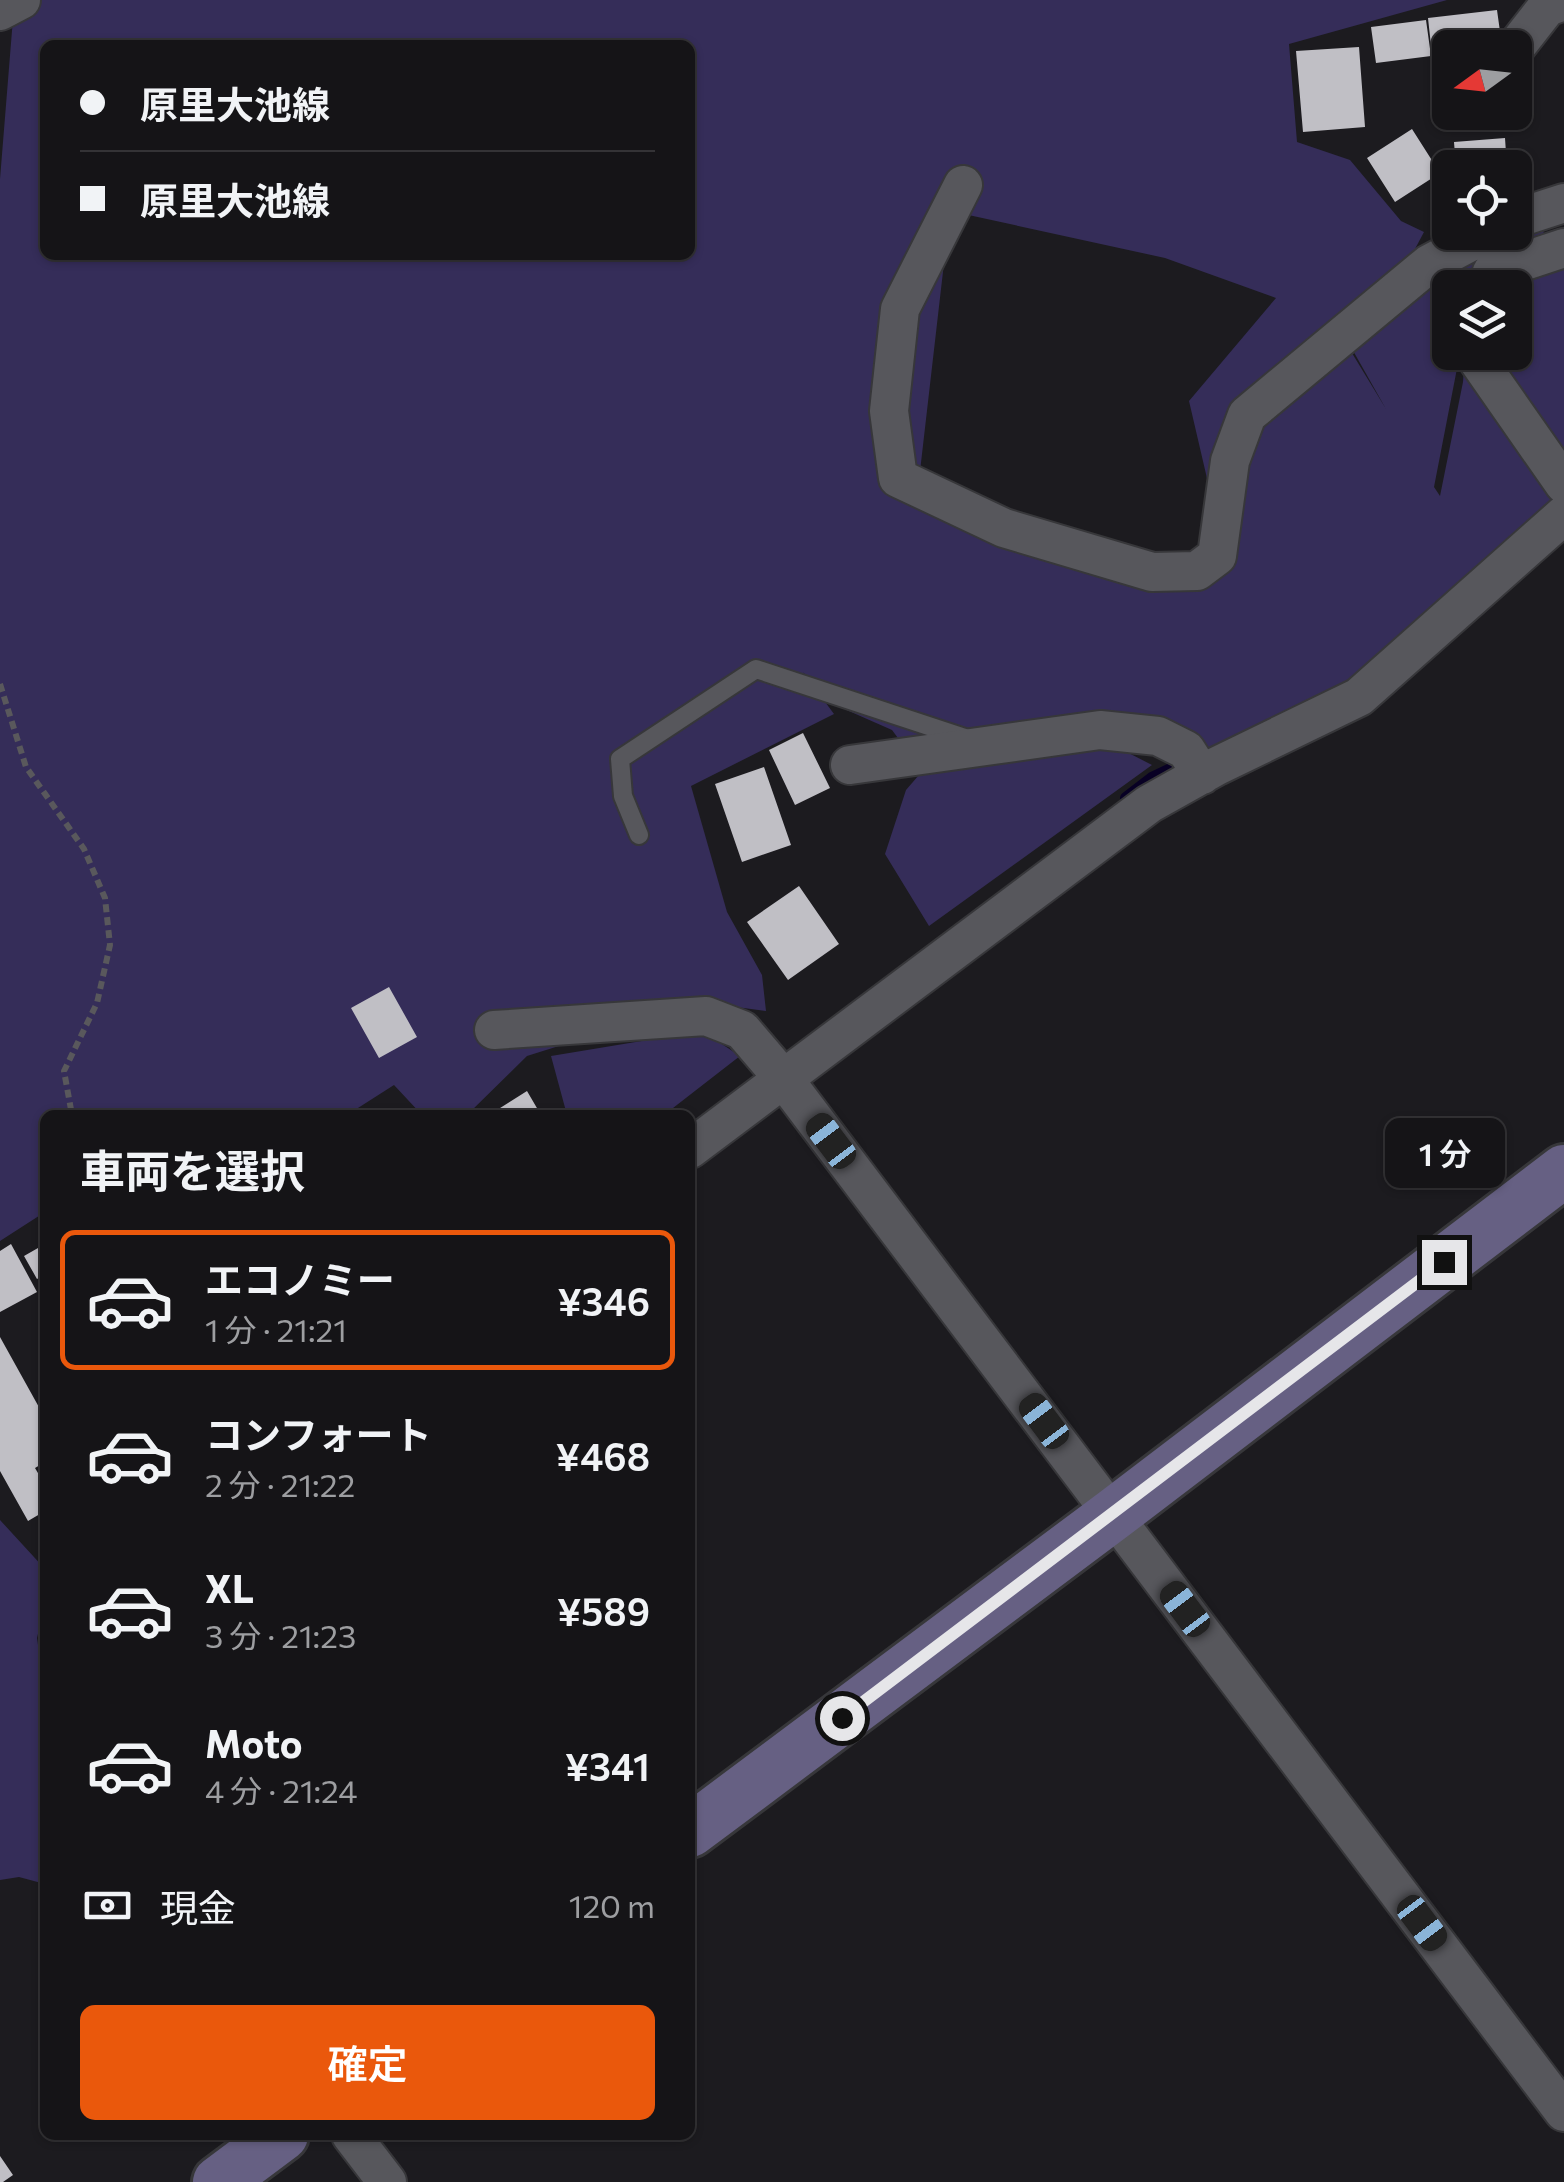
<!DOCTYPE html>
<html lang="ja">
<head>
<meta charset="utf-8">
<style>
  :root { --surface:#151417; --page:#1e1d20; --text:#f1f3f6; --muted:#9d9ea1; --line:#343336; --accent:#ea580c }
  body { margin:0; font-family:Commissioner,"Noto Sans JP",sans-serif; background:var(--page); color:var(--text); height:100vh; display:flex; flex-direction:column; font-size:38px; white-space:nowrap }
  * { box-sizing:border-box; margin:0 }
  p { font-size:32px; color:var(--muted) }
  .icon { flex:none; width:55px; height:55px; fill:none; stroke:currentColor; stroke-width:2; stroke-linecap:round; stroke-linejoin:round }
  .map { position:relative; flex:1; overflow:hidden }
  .panel { position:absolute; left:40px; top:1110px; width:655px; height:1030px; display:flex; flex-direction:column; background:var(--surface); border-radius:15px; box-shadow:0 2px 8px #0004,0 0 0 2px var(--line) }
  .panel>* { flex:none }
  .top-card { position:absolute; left:40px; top:40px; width:655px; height:220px; border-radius:15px; box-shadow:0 2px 8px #0004,0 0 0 2px var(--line); display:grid; align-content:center; height:220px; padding:0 40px; background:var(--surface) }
  .needle { width:65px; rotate:255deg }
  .tools { position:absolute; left:1432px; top:30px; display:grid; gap:20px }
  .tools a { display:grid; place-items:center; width:100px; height:100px; border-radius:15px; background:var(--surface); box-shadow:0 2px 8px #0004,0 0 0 2px var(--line); font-size:50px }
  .end { position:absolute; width:45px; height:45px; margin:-22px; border:12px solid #e6e6e9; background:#111; box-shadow:0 0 0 5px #111 }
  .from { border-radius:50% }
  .bubble { position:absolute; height:70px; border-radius:15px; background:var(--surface); box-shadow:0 2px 8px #0004,0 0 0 2px var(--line); font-size:32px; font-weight:600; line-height:70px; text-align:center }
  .car { position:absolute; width:30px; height:60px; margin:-30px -15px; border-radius:12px; box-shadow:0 0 8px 2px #0007; background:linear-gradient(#222 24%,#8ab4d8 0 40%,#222 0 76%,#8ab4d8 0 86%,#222 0) }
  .top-card b { display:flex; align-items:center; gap:35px; height:95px; font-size:38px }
  .top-card b+b { border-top:2px solid var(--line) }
  .top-card i { width:25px; height:25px; background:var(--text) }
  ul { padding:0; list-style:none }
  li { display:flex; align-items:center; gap:30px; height:140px; margin:0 20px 15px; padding:0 20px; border:5px solid transparent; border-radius:15px }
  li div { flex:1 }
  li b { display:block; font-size:38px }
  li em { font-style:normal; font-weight:600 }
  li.selected { border-color:var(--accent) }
  li>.icon { width:90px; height:90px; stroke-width:1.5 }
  h2 { padding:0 40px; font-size:45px; line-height:120px }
  .pay { display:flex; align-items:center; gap:25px; height:110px; padding:0 40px; font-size:38px }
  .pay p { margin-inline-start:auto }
  .button { display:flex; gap:20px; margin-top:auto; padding:20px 40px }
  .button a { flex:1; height:115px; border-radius:15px; background:var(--accent); color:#fff; font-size:40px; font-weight:600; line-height:115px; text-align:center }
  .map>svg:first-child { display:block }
  .green { fill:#352d59; fill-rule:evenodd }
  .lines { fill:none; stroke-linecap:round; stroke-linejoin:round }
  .stream { stroke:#080024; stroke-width:12 }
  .building { fill:#c0bfc5 }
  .lane-casing { stroke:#37373a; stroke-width:22 }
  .street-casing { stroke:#37373a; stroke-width:42 }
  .secondary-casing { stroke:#37373a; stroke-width:58 }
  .path { stroke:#59585c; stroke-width:6; stroke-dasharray:8 5; stroke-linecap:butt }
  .lane { stroke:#57575c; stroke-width:18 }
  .street { stroke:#57575c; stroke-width:38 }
  .secondary { stroke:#666083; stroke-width:52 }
  .route { stroke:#e6e6e9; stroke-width:12 }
</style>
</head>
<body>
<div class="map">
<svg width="1564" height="2182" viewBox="0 0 1564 2182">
  <rect width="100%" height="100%" fill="#1c1b1f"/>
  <!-- green -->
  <path class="green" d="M 21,0 L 1447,0 L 1289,44 L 1297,142 L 1350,160 L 1401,221 L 1424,232 L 1407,264 L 1341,335 L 1386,409 L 1343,333 L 1446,255 L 1543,219 L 1544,243 L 1483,287 L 1450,288 L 1450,352 L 1460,353 L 1434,487 L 1440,496 L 1463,382 L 1465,353 L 1515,352 L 1515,288 L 1492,287 L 1564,257 L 1564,516 L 1359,697 L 1204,762 L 1158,736 L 912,757 L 892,730 L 833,704 L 803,672 L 834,714 L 691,786 L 727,912 L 762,975 L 766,1011 L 699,1002 L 527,1056 L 467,1115 L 422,1115 L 394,1085 L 347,1115 L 45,1115 L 45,1212 L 0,1241 L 0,179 L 14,6 ZM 45,45 L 690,45 L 690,255 L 45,255 ZM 950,211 L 1165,258 L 1276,298 L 1189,401 L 1226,560 L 1197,571 L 916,506 Z
    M 1115,746 L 1152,765 L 929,926 L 885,854 L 906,790 L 925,768 Z
    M 702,1031 L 740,1056 L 664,1115 L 567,1115 L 551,1056 Z
    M 0,1520 L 45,1569 L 45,1604 L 37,1638 L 45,1692 L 45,1884 L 19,1877 L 0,1880 Z"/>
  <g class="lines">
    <!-- stream -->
    <path class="stream" d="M 1126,798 L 1152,778 L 1175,767"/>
  </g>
  <!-- building -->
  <path class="building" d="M 1497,10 L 1502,46 L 1450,48 L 1450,53 L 1432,55 L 1428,18 Z
    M 1426,20 L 1431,56 L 1376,63 L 1371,27 Z
    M 1359,47 L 1365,127 L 1303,132 L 1296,51 Z
    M 1443,84 L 1450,84 L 1450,115 L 1445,116 Z
    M 1412,129 L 1440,173 L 1395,202 L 1367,158 Z
    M 1505,138 L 1507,168 L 1456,168 L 1454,142 Z
    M 803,733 L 830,788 L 795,805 L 769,750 Z
    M 764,767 L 791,845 L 742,862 L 715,784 Z
    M 799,886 L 839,944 L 788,980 L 747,922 Z
    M 389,987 L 417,1037 L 379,1058 L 351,1008 Z
    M 527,1091 L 541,1115 L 489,1115 Z
    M 11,1244 L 37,1292 L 0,1312 L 0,1251 Z
    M 45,1244 L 45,1274 L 37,1279 L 24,1256 Z
    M 0,1337 L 45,1418 L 45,1462 L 35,1468 L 45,1485 L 45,1511 L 28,1521 L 0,1471 Z
    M 0,2156 L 13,2175 L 3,2182 L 0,2182 Z"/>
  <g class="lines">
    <defs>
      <path id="lane" d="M 639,835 L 623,796 L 620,759 L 756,669 L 968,739"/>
      <path id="street" d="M 0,11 L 21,0
        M 1515,48 L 1547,7 L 1564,1
        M 963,185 L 900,309 L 889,411 L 898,478 L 1004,528 L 1152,572 L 1197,571 L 1217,556 L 1230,461 L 1247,415 L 1429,264 L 1489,232
        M 1515,219 L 1564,203
        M 1486,288 L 1492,272 L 1564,248
        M 1472,352 L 1564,484
        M 850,765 L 1100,730 L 1158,736 L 1186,750 L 1202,775
        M 494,1030 L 706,1016 L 742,1030 L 783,1078 L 1564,2112
        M 690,1149 L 1149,804 L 1217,766 L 1359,697 L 1564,515
        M 351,2135 L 387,2182"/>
      <path id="secondary" d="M 690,1831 L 1114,1514 L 1564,1171
        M 219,2182 L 282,2135"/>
    </defs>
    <!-- lane casing -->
    <use href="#lane" class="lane-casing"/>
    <!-- street casing -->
    <use href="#street" class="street-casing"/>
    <!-- secondary casing -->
    <use href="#secondary" class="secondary-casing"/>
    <!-- path -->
    <path class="path" d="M 0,684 L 26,767 L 84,849 L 105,898 L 110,945 L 97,1003 L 64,1071 L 72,1115"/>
    <!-- lane -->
    <use href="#lane" class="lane"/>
    <!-- street -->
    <use href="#street" class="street"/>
    <!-- secondary -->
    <use href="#secondary" class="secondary"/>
  </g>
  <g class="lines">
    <!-- route -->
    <path class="route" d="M 842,1718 L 1444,1262"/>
  </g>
</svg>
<div class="tools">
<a><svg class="needle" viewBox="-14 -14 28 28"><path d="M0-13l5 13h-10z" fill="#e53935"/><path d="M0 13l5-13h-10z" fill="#9d9ea1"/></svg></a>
<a><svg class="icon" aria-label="locate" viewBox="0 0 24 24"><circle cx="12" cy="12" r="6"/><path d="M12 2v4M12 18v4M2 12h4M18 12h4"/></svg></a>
<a><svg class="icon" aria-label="layers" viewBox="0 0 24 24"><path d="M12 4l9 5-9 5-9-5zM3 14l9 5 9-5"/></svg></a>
</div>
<i class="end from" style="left:842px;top:1718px"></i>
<i class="end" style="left:1444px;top:1262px"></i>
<div class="bubble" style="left:1385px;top:1118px;width:120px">1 分</div>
<i class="car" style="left:831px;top:1141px;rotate:323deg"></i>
<i class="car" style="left:1044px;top:1421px;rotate:323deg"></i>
<i class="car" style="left:1185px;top:1609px;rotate:323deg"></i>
<i class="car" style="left:1422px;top:1923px;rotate:143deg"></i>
<div class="top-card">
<b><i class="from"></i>原里大池線</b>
<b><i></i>原里大池線</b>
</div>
<section class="panel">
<h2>車両を選択</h2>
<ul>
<li class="selected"><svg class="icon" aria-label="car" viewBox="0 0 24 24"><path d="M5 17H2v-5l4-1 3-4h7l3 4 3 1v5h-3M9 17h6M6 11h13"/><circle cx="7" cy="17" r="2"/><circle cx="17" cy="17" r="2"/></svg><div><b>エコノミー</b><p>1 分 · 21:21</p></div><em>¥346</em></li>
<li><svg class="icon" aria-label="car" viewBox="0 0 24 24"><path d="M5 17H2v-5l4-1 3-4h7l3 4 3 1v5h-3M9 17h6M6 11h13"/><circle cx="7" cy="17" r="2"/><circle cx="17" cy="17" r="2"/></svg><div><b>コンフォート</b><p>2 分 · 21:22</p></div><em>¥468</em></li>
<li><svg class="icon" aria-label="car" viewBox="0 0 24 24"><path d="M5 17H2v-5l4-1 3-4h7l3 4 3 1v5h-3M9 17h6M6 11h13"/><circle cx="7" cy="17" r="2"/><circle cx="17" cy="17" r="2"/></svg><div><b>XL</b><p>3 分 · 21:23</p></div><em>¥589</em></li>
<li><svg class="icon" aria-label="car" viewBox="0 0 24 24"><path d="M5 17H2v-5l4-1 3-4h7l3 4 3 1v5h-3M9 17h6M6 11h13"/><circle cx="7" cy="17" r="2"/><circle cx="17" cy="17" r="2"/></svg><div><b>Moto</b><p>4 分 · 21:24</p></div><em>¥341</em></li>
</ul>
<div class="pay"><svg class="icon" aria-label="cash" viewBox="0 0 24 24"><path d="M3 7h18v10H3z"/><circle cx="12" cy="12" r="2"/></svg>現金<p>120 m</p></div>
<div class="button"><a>確定</a></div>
</section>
</div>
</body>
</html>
